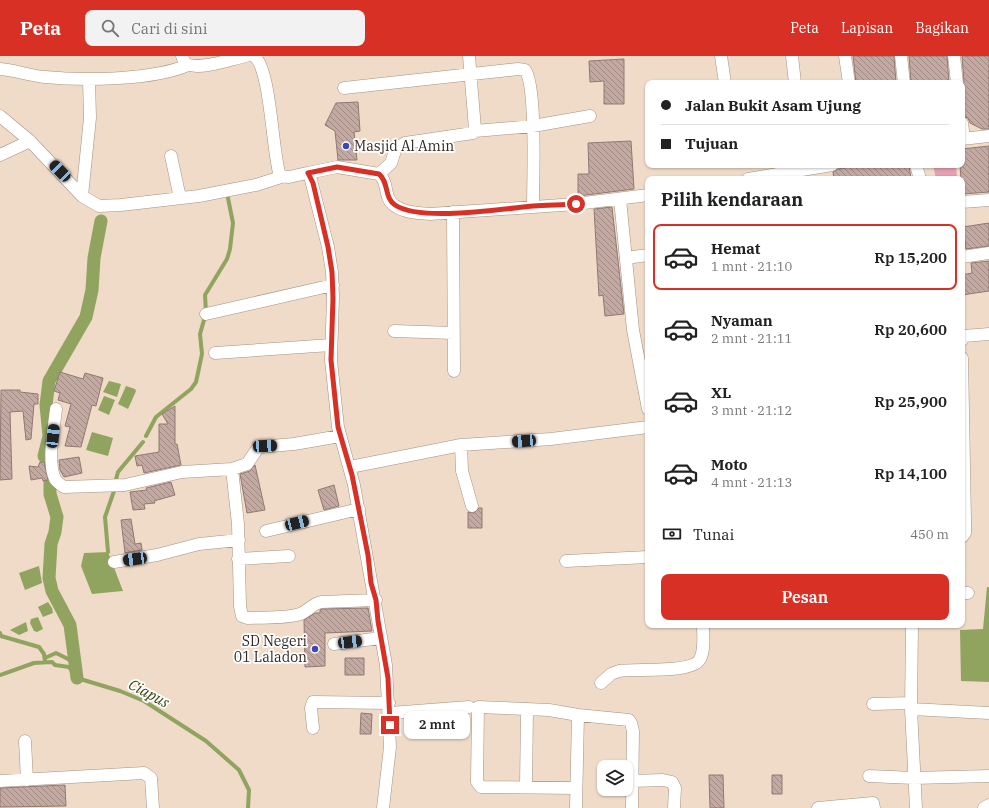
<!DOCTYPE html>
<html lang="id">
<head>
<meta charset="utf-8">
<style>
  :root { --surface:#fff; --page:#f2f2f2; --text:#222; --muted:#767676; --line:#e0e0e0; --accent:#d93025 }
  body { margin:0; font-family:"IBM Plex Serif",serif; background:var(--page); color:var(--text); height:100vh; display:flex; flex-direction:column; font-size:15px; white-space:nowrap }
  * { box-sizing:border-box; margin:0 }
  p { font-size:13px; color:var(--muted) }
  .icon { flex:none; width:22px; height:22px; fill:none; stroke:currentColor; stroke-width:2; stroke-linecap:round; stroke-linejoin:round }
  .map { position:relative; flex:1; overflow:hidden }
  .side { position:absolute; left:645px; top:120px; width:320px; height:452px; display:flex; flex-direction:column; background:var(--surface); border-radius:8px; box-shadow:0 1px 3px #0004 }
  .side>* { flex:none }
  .banner { position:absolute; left:645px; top:24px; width:320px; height:88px; border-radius:8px; box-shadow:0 1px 3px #0004; display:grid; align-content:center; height:88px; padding:0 16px; background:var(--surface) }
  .fabs { position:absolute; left:597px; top:704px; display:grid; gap:8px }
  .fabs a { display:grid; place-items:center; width:36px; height:36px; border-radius:8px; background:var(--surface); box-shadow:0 1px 3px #0004; font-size:20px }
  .end { position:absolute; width:18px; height:18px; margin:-9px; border:5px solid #d93025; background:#fff; box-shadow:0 0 0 2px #fff }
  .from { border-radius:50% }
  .bubble { position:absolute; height:28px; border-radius:8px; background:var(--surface); box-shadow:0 1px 3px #0004; font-size:13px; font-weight:600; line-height:28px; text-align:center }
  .car { position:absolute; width:12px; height:24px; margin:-12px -6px; border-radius:5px; box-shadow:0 0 3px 1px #0007; background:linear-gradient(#222 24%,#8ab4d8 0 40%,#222 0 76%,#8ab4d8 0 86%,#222 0) }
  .banner b { display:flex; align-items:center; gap:14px; height:38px; font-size:15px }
  .banner b+b { border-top:1px solid var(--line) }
  .banner i { width:10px; height:10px; background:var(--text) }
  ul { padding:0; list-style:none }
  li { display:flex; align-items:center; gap:12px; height:66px; margin:0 8px 6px; padding:0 8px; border:2px solid transparent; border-radius:8px }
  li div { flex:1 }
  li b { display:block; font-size:15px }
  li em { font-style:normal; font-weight:600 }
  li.on { border-color:var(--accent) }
  li>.icon { width:36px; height:36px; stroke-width:1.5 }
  h2 { padding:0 16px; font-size:18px; line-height:48px }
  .pay { display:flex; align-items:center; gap:10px; height:44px; padding:0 16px; font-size:15px }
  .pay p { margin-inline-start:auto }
  .button { display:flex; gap:8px; margin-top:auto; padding:8px 16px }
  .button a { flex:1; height:46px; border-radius:8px; background:var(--accent); color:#fff; font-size:16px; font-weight:600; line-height:46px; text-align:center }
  header { display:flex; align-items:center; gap:24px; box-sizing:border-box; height:56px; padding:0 20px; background:var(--accent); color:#fff }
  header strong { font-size:19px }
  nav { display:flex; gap:22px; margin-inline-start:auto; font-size:14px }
  .search { width:280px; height:36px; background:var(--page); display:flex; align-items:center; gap:10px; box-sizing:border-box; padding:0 14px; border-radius:8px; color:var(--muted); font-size:15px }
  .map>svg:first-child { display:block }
  .green { fill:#e49fb0 }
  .water { fill:#90a45f }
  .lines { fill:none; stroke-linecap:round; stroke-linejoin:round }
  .stream { stroke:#90a45f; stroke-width:4 }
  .canal { stroke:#90a45f; stroke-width:13 }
  .building { fill:url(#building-back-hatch); stroke:#927872 }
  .minor-casing { stroke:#a59281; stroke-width:13 }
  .minor { stroke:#fff; stroke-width:12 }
  .route { stroke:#d93025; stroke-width:5 }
  .poi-dot { fill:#3d47bb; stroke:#fff; stroke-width:1.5 }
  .labels { text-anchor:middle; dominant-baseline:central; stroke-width:3.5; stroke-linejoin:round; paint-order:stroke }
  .poi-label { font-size:14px; fill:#322a24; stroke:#fff; text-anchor:start }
  .water-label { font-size:15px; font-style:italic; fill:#394612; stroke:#fff }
</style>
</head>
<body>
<header>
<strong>Peta</strong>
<div class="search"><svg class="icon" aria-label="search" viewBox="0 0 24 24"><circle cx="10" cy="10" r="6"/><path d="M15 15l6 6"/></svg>Cari di sini</div>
<nav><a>Peta</a><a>Lapisan</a><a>Bagikan</a></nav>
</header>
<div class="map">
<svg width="989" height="752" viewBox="0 0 989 752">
  <defs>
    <pattern id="building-back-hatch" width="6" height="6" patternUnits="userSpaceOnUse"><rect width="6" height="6" fill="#c4a9a2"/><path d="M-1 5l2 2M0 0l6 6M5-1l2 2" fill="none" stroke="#a08a84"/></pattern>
  </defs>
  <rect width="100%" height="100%" fill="#f0dbc9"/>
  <!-- green -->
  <path class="green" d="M 933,109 L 956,109 L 957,123 L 936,123 Z"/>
  <!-- water -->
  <path class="water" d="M 109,325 L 121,328 L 117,341 L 103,336 Z
    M 126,330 L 135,333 L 136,335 L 128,353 L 118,348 Z
    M 104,340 L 115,344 L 109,359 L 98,354 Z
    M 92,376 L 113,382 L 108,400 L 86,394 Z
    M 108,496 L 123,535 L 92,538 L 81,510 L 84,497 Z
    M 39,510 L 42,527 L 25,534 L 19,517 Z
    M 987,531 L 989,531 L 989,626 L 961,625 L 960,574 L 983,573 Z
    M 48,546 L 52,552 L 53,557 L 43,561 L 38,551 Z
    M 38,561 L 43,573 L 37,576 L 34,575 L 30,567 L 31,563 Z
    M 26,566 L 28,575 L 19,579 L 10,574 Z"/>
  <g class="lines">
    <!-- stream -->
    <path class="stream" d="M 146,380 L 156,361 L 191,333 L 196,326 L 202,298 L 200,278 L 206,257 L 205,239 L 227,203 L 230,193 L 233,167 L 228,142
      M 115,427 L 118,416 L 143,386
      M 108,496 L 105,461 L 114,435
      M 0,577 L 1,580 L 39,591 L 44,598 L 45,606
      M 45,602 L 56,597 L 68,603 L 75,609
      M 0,619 L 34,607 L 52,606 L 55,609 L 69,611 L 77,622 L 120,635 L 144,645 L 206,685 L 239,714 L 249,734 L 248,752"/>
    <!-- canal -->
    <path class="canal" d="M 77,622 L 70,569 L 52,535 L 49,522 L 51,488 L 55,476 L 57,461 L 50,438 L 50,408 L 44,400 L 49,380 L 46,349 L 49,325 L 86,261 L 92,234 L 94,202 L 101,165"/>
  </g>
  <!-- building -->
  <path class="building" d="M 853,0 L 894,0 L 896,27 L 856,27 Z
    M 909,0 L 947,0 L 949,27 L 911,27 Z
    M 962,0 L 989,0 L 989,73 L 982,73 L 970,67 L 968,62 L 962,60 L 962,32 L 964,26 Z
    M 624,3 L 624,48 L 604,48 L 604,25 L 590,26 L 589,5 Z
    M 358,46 L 360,75 L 354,76 L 357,104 L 338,104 L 335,75 L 325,69 L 336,47 Z
    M 631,85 L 634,133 L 578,140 L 578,118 L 589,118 L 588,87 Z
    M 989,90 L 989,136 L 962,138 L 960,109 L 962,109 L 962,93 Z
    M 862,109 L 909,109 L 911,123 L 834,123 L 833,116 L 838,113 Z
    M 612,151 L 624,258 L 605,260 L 603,239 L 599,240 L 594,153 Z
    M 989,167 L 989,190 L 966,193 L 963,171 Z
    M 989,205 L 989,235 L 962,239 L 962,219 L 972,217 L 971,207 Z
    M 60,316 L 83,323 L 85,317 L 103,322 L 96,350 L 92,349 L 81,391 L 65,390 L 70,371 L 65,370 L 71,348 L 58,344 L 60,337 L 54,335 Z
    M 1,334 L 20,334 L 20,336 L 38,338 L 38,348 L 34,348 L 31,383 L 26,384 L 23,355 L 10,356 L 12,423 L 0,424 Z
    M 175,350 L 175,388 L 177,388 L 181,409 L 144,417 L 142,409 L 137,410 L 135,400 L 159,396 L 159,368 L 168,368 L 162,358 Z
    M 79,401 L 82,417 L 64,421 L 60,414 L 59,404 Z
    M 40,406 L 44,406 L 48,424 L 43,425 L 42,422 L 31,424 L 29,410 L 38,411 Z
    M 255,409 L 265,454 L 247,457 L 240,418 L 250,415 Z
    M 171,426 L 175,439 L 154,445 L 155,447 L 144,448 L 145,453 L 133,454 L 130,436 L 147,434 L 146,432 Z
    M 334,429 L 339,450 L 324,454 L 318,434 Z
    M 479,452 L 482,452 L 482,472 L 468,472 L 468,456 L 474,457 Z
    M 131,463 L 135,488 L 141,487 L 142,494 L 125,497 L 121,464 Z
    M 368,552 L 372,575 L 325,577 L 325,610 L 305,611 L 304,564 L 315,557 L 320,557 L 320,554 L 322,553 Z
    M 345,602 L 364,602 L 364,619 L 345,619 Z
    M 361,657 L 372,658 L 371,678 L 360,678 Z
    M 709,719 L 723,719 L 724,752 L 710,752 Z
    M 772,719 L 782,719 L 782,738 L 772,738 Z
    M 65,729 L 66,750 L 0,751 L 0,732 Z"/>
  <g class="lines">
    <defs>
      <path id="minor" d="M 182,0 C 183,4 185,8 189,9 C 204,13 231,3 246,0
        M 254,0 C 271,12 272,97 280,120 L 289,121 L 307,117 L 310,120 L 328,191 L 332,216 L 333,241 L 331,304 L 338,371 L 354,429 L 386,609 L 390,691 L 383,752
        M 721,0 L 725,27
        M 792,0 L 795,27
        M 845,0 L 849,27
        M 901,0 L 904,27
        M 954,0 L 957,27
        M 0,13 C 15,14 30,20 45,21 C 83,25 154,24 188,9
        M 344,32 L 518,13 L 525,14 C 537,29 533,127 533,150
        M 0,60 L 30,85 L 82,140 L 99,150 L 121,149 L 199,140 L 256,129 L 281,121
        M 962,67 L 964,83
        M 475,75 L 533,70 L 590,60
        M 962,83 L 989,80
        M 0,99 L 30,85
        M 171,100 L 180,142
        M 916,109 L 920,123
        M 308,117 L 337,111 L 379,118 C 386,124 385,132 388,141 C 393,156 417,157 430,158 L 576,148 L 648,139
        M 379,118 L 391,107 L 396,92 L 405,87 L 473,77 L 475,73 L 469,0
        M 748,123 L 832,109
        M 82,140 L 90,62 L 89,23
        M 620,143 L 633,274 L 648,353
        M 962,146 L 989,144
        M 453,156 L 454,315
        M 962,201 L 989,197
        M 626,202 L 648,199
        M 206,258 L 333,229
        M 394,275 L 453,277
        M 962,284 L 964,280 L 989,278
        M 215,297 L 331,289
        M 962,302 L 965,464 L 965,477 L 962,481
        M 56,353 C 54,372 47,406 55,423 C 57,426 61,429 64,431 L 125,429 L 182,416 L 232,413 L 247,408 L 258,392 L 260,391 L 294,388 L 340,380
        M 461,389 L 462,415 L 472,450
        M 350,411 L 461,389 L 551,383 L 648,371
        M 232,413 L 238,468 L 240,550 L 242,560 L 247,562 C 264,561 284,563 300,558 C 308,555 312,548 321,546 L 376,544
        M 266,475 L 359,453
        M 238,503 L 289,500
        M 566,505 L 648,501
        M 114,506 L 157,499 L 199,488 L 239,484
        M 962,537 L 968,537
        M 912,569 L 911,653 L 916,752
        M 334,588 L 381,582
        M 601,627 L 611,618 L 619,615 C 635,612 693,618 700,603 C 705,594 703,579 703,569
        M 873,648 L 911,647
        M 911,653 L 989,657
        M 390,657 L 469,651
        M 313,672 L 311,652 L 313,646 L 389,647
        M 25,685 L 27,724
        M 869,720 L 914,722 L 989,720
        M 0,725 L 144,717 L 151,722 L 153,752
        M 632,725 L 663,724 L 672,726 L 675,732 L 674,752
        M 526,731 L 527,653
        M 576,732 L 481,731 L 477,726 L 478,651 L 549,654 L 578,659 L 629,664 L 631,667 L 633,675 L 632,752
        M 576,752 L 578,659
        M 818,752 L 873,747 L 874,752
        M 984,752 L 989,749"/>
    </defs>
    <!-- minor casing -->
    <use href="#minor" class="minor-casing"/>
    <!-- minor -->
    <use href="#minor" class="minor"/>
  </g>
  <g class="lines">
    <!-- route -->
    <path class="route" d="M 390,669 L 388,622 L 378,565 L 376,544 L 371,527 L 368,499 L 352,419 L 338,371 L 331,304 L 333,242 L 332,216 L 328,191 L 313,127 L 308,117 L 337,111 L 379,118 C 389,126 384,142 395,149 C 421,166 501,153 533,150 C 547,149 562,149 576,148"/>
  </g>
  <!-- markers -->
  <g class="poi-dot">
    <circle cx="346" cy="90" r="4"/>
    <circle cx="315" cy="593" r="4"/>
  </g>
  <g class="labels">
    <!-- poi labels -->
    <g class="poi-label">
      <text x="354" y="90">Masjid Al Amin</text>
      <text x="307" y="585" text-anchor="end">SD Negeri<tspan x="307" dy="16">01 Laladon</tspan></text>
    </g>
    <!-- water labels -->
    <g class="water-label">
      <text transform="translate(149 637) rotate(28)">Ciapus</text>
    </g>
  </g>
</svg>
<div class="fabs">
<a><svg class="icon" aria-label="layers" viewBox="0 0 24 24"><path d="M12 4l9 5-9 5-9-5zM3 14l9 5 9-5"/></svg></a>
</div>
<i class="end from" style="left:576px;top:148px"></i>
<i class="end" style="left:390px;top:669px"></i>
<div class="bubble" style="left:404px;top:655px;width:66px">2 mnt</div>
<i class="car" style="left:60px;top:115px;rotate:316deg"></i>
<i class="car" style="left:53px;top:380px;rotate:6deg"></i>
<i class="car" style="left:524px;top:385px;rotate:266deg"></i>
<i class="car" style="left:265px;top:390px;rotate:87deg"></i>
<i class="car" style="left:297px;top:467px;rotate:76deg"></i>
<i class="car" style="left:135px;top:503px;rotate:262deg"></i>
<i class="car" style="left:350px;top:586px;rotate:83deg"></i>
<div class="banner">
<b><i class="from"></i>Jalan Bukit Asam Ujung</b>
<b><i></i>Tujuan</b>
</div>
<section class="side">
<h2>Pilih kendaraan</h2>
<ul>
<li class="on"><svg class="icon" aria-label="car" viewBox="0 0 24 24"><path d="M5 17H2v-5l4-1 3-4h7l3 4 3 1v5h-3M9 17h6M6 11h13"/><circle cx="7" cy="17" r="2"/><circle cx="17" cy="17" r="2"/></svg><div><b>Hemat</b><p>1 mnt · 21:10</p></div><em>Rp 15,200</em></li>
<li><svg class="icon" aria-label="car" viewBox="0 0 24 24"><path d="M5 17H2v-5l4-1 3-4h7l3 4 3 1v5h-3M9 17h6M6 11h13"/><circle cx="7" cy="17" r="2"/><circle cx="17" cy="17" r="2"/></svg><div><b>Nyaman</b><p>2 mnt · 21:11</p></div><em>Rp 20,600</em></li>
<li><svg class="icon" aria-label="car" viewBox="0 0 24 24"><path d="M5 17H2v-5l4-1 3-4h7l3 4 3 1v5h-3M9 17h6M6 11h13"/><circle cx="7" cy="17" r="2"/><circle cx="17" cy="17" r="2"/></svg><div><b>XL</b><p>3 mnt · 21:12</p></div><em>Rp 25,900</em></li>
<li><svg class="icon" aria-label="car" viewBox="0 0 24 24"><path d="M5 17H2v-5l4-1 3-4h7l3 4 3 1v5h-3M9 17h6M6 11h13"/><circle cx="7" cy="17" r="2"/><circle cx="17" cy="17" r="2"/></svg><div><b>Moto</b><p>4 mnt · 21:13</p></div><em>Rp 14,100</em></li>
</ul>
<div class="pay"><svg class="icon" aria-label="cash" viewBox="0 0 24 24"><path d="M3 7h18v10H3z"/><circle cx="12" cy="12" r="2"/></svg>Tunai<p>450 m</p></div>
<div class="button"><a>Pesan</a></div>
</section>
</div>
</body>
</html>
